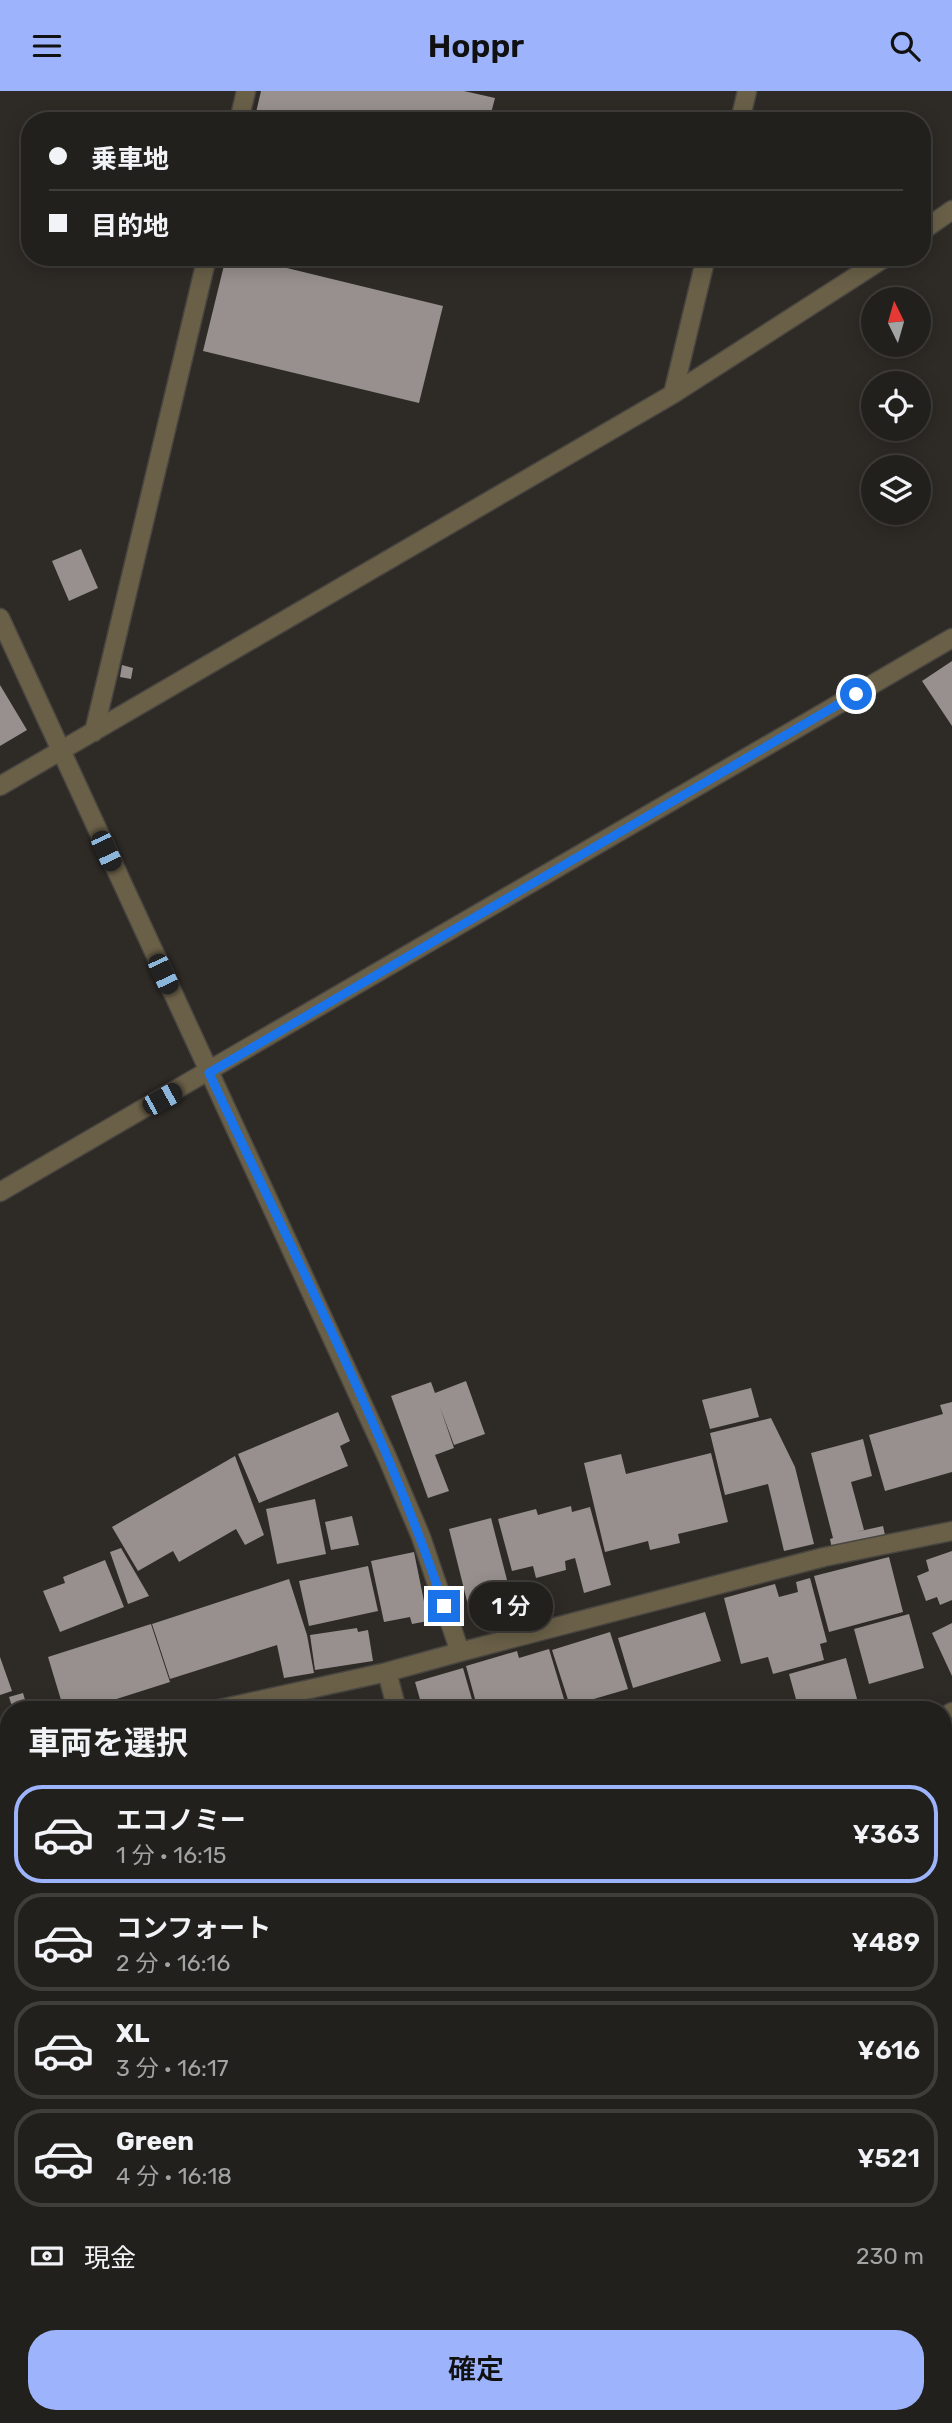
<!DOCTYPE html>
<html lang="ja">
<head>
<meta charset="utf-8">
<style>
  :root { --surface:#22201c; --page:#2e2d29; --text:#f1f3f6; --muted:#a2a3a3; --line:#3f3e3b; --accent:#9db4fd }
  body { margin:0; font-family:Rubik,"Noto Sans JP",sans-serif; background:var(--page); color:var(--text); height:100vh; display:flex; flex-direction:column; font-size:26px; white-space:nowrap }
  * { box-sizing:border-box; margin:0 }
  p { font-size:23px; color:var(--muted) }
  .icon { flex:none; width:38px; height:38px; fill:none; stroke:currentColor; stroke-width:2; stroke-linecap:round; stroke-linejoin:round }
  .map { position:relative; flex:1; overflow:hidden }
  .sheet { position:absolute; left:0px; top:1610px; width:952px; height:723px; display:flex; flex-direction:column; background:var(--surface); border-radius:28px 28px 0 0; box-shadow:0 4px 18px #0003,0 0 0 2px var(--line) }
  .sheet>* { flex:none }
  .top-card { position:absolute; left:21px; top:21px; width:910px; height:154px; border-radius:28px; box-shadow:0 4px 18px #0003,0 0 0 2px var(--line); display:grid; align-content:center; height:154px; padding:0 28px; background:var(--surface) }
  .needle { width:46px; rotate:355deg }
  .fabs { position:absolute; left:861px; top:196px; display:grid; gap:14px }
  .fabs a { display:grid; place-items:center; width:70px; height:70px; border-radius:50%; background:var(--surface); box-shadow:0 4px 18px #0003,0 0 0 2px var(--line); font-size:35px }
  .end { position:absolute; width:32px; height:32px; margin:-16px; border:9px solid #1a73e8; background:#fff; box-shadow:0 0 0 4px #fff }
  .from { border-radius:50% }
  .bubble { position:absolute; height:49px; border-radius:24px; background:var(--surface); box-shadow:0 4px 18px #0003,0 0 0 2px var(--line); font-size:23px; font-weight:600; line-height:49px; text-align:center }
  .car { position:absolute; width:21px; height:42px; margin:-21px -10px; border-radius:9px; box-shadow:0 0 5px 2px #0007; background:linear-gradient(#222 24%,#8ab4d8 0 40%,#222 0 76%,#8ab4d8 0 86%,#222 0) }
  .top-card b { display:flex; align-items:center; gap:24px; height:66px; font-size:26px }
  .top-card b+b { border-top:2px solid var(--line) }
  .top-card i { width:18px; height:18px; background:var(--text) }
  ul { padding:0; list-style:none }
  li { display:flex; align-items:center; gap:21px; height:98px; margin:0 14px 10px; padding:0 14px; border:4px solid var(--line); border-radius:28px }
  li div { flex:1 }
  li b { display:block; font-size:26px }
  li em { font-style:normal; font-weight:600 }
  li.selected { border-color:var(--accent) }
  li>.icon { width:63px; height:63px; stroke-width:1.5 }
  h2 { padding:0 28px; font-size:32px; line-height:84px }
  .pay { display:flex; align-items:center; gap:18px; height:77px; padding:0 28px; font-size:26px }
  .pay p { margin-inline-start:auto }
  .action { display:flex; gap:14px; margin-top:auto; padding:14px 28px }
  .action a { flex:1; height:80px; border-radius:28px; background:var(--accent); color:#111; font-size:28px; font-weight:600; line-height:80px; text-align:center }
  header { display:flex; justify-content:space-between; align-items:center; height:91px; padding:0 28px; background:var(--accent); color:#111; font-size:32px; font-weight:600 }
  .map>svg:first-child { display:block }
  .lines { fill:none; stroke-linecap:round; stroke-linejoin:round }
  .river { stroke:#121700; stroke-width:70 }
  .building { fill:#97908e }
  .minor-casing { stroke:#494541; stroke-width:21 }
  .minor { stroke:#6a6048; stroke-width:18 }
  .route { stroke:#1a73e8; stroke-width:9 }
</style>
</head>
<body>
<header><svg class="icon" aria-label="menu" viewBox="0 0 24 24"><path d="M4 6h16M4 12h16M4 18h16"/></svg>Hoppr<svg class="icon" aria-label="search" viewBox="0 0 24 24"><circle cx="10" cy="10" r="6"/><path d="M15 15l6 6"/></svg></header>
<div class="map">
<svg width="952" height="2332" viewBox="0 0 952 2332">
  <rect width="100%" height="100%" fill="#2e2a26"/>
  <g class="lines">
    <!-- river -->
    <path class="river" d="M 943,1990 L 952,1985
      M 453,2332 L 467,2324"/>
  </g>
  <!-- building -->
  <path class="building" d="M 261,0 L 464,0 L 495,7 L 489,30 L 254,30 Z
    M 226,166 L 242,166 L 443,215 L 419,312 L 203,260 Z
    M 81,458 L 98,497 L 69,510 L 52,470 Z
    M 952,570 L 952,635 L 922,590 Z
    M 122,574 L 133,577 L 131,588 L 120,586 Z
    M 0,594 L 27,639 L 0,655 Z
    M 466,1290 L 485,1343 L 454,1354 L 440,1316 L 454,1357 L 435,1364 L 449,1400 L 428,1407 L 391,1305 L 431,1291 L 435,1302 Z
    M 751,1297 L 759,1326 L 710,1338 L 702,1309 Z
    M 952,1311 L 952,1381 L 885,1400 L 869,1344 L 943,1323 L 940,1314 Z
    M 338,1321 L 350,1350 L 340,1355 L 348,1375 L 259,1412 L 238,1363 Z
    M 771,1327 L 795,1376 L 814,1453 L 784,1460 L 768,1393 L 725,1404 L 710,1342 Z
    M 863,1348 L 872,1385 L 851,1391 L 864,1439 L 856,1441 L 883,1435 L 885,1444 L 832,1458 L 830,1448 L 833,1447 L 811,1362 Z
    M 711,1362 L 728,1431 L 678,1443 L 680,1452 L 650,1459 L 648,1450 L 605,1461 L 584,1372 L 621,1363 L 626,1383 Z
    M 235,1365 L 264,1444 L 245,1454 L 236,1438 L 179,1471 L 173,1460 L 138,1480 L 112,1436 Z
    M 315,1408 L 326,1463 L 277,1473 L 266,1418 Z
    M 571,1415 L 572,1421 L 590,1416 L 611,1494 L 584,1502 L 575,1467 L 565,1470 L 566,1479 L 536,1487 L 533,1475 L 512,1480 L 498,1428 L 536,1418 L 538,1424 Z
    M 352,1425 L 359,1454 L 331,1459 L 325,1431 Z
    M 491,1427 L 514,1516 L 471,1526 L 449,1438 Z
    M 121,1457 L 149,1505 L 128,1513 L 110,1461 Z
    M 952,1460 L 952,1509 L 940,1514 L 937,1506 L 926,1510 L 917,1485 L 929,1480 L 926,1469 Z
    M 414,1461 L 428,1530 L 412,1533 L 410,1526 L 384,1531 L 371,1470 Z
    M 889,1466 L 903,1521 L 829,1541 L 814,1485 Z
    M 105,1469 L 124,1516 L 60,1541 L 43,1500 L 65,1492 L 63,1486 Z
    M 368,1475 L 378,1520 L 309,1535 L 299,1490 Z
    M 810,1487 L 827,1551 L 820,1553 L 824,1569 L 773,1583 L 768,1566 L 741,1573 L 724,1507 L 775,1493 L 779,1506 L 798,1501 L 796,1491 Z
    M 289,1488 L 307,1544 L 314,1582 L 284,1587 L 277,1554 L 170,1588 L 152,1533 Z
    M 705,1521 L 721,1570 L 633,1597 L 618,1547 Z
    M 909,1523 L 924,1577 L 869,1593 L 854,1538 Z
    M 952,1532 L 952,1585 L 932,1542 Z
    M 151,1533 L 170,1591 L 82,1619 L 64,1619 L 48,1566 Z
    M 357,1537 L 358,1541 L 368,1539 L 373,1570 L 315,1579 L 310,1544 Z
    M 610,1541 L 628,1598 L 570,1615 L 552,1559 Z
    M 549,1558 L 564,1608 L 541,1615 L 564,1609 L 567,1619 L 478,1619 L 466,1575 L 517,1560 L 519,1567 Z
    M 0,1566 L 12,1600 L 0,1604 Z
    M 846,1567 L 860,1619 L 799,1619 L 789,1583 Z
    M 463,1577 L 475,1619 L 423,1619 L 415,1591 Z
    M 23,1602 L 28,1619 L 13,1619 L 9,1606 Z
    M 9,1684 L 9,1752 L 0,1754 L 0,1686 Z
    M 943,1690 L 952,1707 L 952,1756 L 945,1759 Z
    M 952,1761 L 952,1827 L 943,1832 L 943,1766 Z
    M 9,1793 L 9,1856 L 0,1858 L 0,1794 Z
    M 9,1984 L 9,2046 L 0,2048 L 0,1985 Z
    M 9,2052 L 9,2064 L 0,2065 L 0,2053 Z
    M 9,2200 L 9,2209 L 3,2209 L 2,2201 Z
    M 9,2218 L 9,2292 L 6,2292 L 4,2219 Z
    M 374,2324 L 399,2324 L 404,2332 L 360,2332 Z
    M 509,2324 L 523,2324 L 527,2332 L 493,2332 Z
    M 802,2324 L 823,2324 L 804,2331 Z
    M 834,2324 L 863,2324 L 866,2332 L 812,2332 Z
    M 874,2324 L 936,2324 L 936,2325 L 923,2329 L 924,2332 L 876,2332 Z"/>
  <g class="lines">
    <defs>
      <path id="minor" d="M 239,30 L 246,0
        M 740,30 L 747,0
        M 922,140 L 952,119
        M 673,303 L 706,166
        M 0,527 L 387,1366 L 421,1446 L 460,1561 L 387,1581 L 397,1619
        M 94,641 L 207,166
        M 0,695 L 673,303 L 886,166
        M 0,1101 L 952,547
        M 460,1561 L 824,1466 L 952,1440
        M 215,1619 L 387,1581
        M 943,1627 L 952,1621
        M 0,1674 L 9,1671
        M 0,1954 L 9,1952
        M 943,2244 L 952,2241
        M 572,2324 L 574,2332
        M 672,2332 L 697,2324"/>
    </defs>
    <!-- minor casing -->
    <use href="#minor" class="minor-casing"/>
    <!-- minor -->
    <use href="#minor" class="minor"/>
  </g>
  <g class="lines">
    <!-- route -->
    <path class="route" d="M 444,1515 C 383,1332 290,1157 209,982 L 856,603"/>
  </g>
</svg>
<div class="fabs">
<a><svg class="needle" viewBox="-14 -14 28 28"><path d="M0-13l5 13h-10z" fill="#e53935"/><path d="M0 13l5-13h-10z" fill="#a2a3a3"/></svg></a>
<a><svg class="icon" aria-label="locate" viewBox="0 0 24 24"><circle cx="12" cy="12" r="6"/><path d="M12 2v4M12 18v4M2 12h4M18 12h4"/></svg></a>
<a><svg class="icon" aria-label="layers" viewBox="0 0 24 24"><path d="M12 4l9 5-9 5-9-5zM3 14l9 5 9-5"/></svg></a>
</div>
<i class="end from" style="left:856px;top:603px"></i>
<i class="end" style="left:444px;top:1515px"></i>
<div class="bubble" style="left:469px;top:1491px;width:84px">1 分</div>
<i class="car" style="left:106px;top:760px;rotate:155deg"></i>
<i class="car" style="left:163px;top:883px;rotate:155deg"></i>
<i class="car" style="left:162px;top:1008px;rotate:61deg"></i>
<div class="top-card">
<b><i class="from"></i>乗車地</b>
<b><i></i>目的地</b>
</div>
<section class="sheet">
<h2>車両を選択</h2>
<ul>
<li class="selected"><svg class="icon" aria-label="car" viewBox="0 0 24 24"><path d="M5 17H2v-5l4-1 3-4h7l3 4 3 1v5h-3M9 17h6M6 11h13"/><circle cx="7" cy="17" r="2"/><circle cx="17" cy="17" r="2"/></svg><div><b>エコノミー</b><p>1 分 · 16:15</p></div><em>¥363</em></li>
<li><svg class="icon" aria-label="car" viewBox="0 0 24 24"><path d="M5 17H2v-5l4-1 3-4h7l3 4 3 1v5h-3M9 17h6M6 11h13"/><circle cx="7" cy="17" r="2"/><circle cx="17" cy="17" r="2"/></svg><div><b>コンフォート</b><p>2 分 · 16:16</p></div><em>¥489</em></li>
<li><svg class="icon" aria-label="car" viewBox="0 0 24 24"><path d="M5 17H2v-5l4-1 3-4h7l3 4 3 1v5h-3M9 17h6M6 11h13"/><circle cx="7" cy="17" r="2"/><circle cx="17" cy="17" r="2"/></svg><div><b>XL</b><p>3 分 · 16:17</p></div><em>¥616</em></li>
<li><svg class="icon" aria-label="car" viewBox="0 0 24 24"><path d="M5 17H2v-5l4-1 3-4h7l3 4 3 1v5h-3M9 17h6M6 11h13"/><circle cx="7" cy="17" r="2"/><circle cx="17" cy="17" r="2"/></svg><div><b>Green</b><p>4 分 · 16:18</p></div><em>¥521</em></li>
</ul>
<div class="pay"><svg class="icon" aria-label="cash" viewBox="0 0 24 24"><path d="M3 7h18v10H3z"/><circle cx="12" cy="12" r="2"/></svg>現金<p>230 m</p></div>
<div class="action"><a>確定</a></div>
</section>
</div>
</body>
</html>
